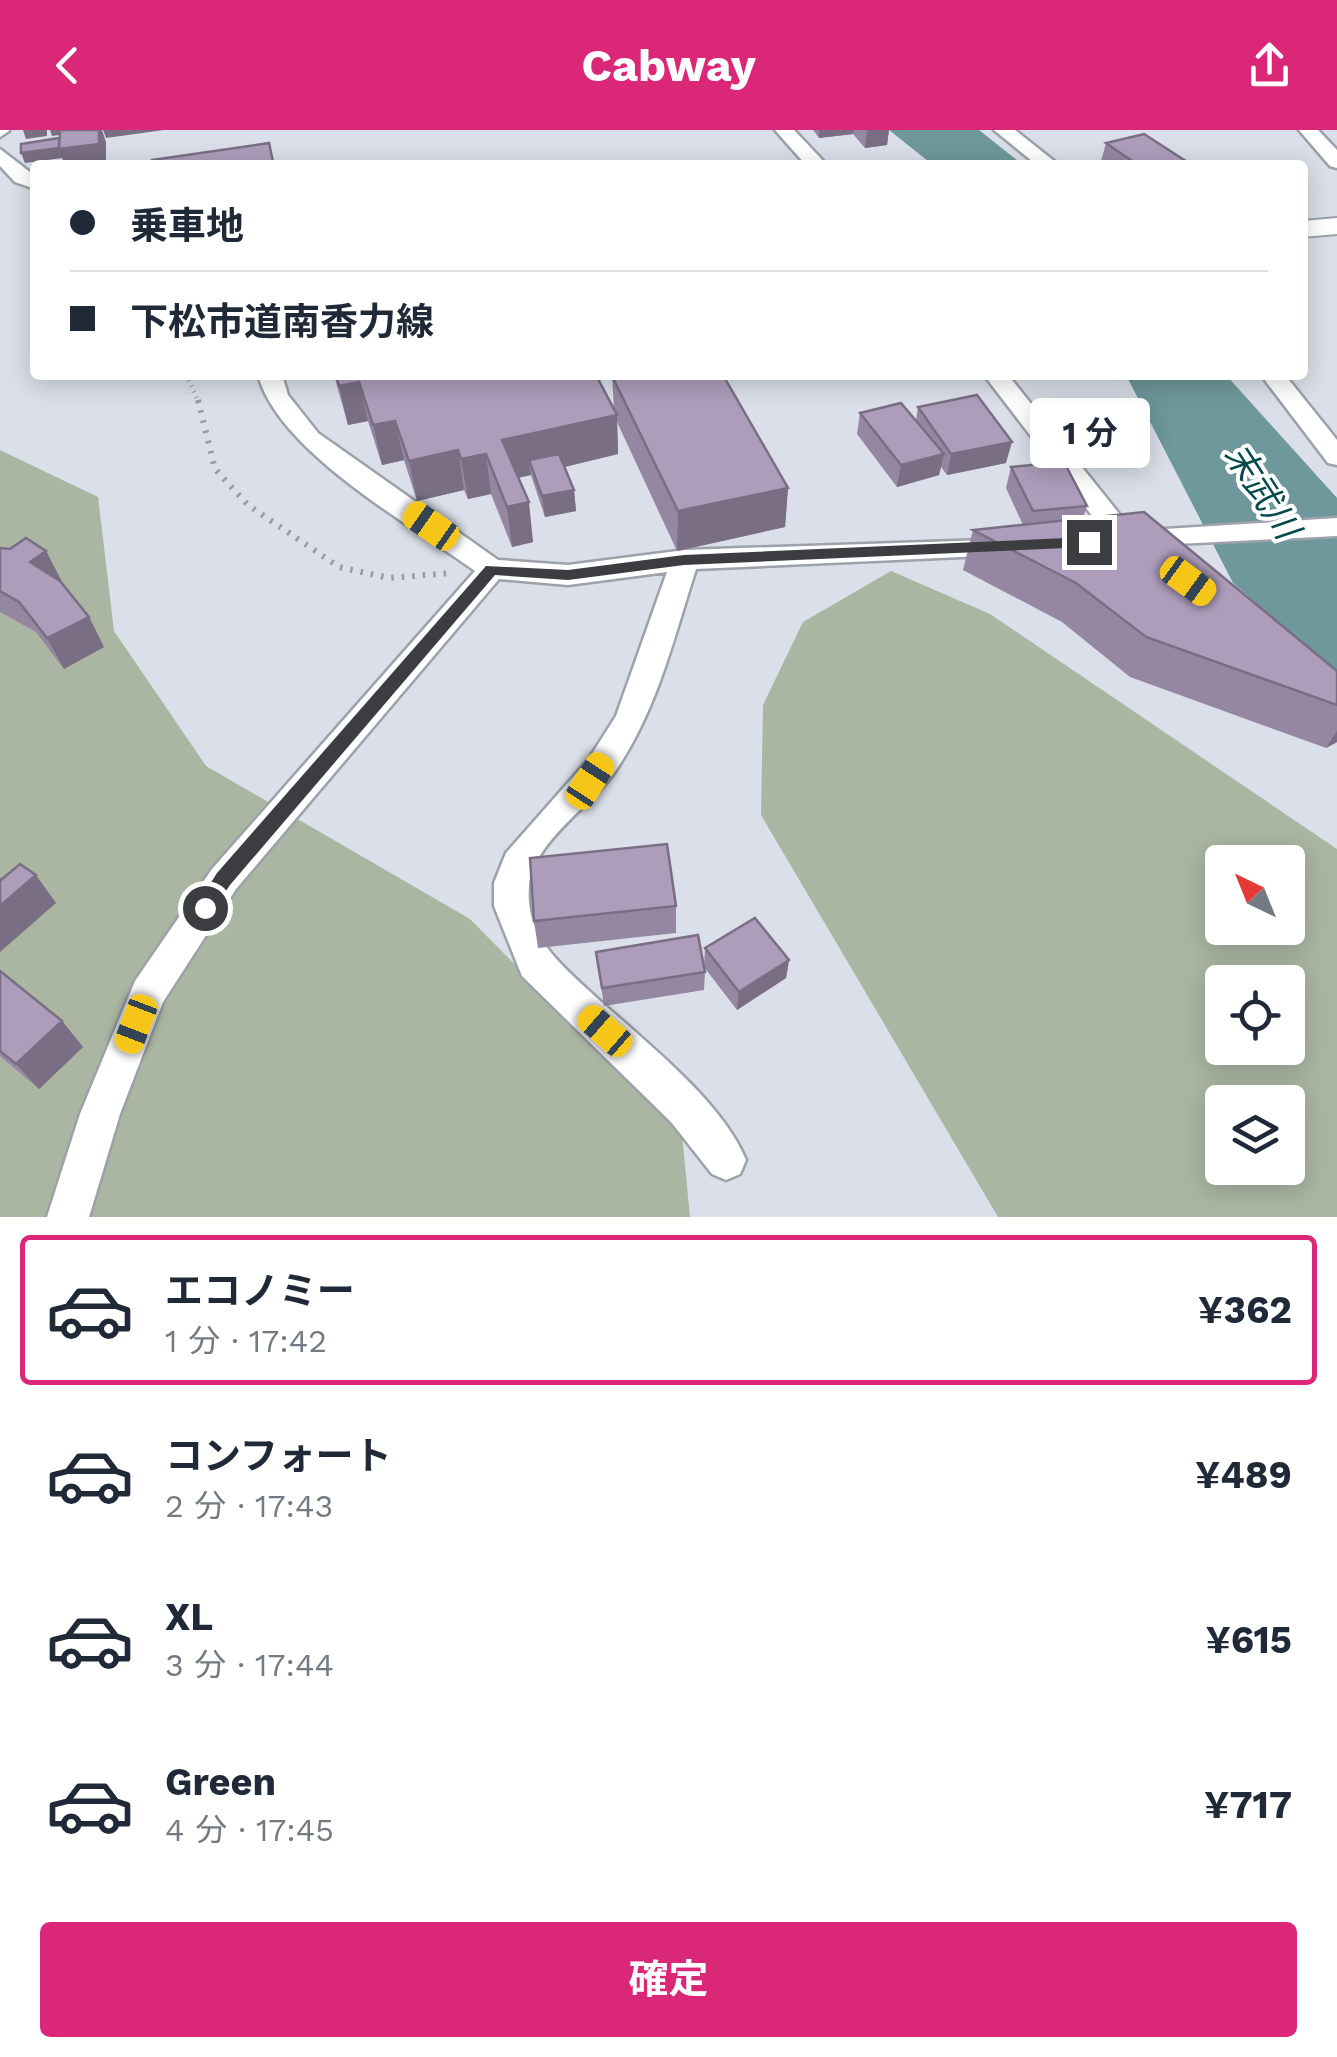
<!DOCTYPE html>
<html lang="ja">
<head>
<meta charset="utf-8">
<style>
  :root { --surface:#fff; --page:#f2f2f3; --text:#1f2937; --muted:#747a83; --line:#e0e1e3; --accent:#db2777 }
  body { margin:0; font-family:"Work Sans","Noto Sans JP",sans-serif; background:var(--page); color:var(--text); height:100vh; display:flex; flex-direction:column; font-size:38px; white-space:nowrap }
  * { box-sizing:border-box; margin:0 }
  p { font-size:32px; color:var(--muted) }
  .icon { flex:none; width:55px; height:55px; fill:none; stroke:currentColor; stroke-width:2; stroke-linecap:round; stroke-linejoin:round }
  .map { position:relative; height:1087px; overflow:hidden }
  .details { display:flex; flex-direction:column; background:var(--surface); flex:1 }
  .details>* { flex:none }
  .hud { position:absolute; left:30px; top:30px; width:1278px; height:220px; border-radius:10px; box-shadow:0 5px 25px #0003; display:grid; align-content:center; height:220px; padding:0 40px; background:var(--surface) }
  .needle { width:65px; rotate:317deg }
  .controls { position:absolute; left:1205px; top:715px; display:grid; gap:20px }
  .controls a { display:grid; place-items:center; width:100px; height:100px; border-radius:10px; background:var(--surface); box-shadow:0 5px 25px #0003; font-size:50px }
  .end { position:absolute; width:45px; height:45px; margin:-22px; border:12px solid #3b3d41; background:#fff; box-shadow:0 0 0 5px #fff }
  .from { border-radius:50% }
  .bubble { position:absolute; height:70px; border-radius:10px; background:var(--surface); box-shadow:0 5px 25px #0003; font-size:32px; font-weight:700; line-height:70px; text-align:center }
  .car { position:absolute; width:30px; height:60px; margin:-30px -15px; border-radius:12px; box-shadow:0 0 8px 2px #0007; background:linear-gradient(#f5c518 24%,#345 0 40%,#f5c518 0 76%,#345 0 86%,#f5c518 0) }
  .hud b { display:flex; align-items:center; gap:35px; height:95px; font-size:38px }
  .hud b+b { border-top:2px solid var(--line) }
  .hud i { width:25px; height:25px; background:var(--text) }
  ul { padding:18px 0 0; list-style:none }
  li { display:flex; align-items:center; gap:30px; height:150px; margin:0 20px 15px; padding:0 20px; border:5px solid transparent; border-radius:10px }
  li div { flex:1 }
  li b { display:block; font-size:38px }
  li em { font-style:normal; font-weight:700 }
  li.selected { border-color:var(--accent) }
  li>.icon { width:90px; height:90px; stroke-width:1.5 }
  .button { display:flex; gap:20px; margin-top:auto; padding:20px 40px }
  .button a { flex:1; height:115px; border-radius:10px; background:var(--accent); color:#fff; font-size:40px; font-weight:700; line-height:115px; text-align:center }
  header { display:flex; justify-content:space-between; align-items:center; height:130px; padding:0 40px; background:var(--accent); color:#fff; font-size:45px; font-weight:700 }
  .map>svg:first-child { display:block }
  .green { fill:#aab6a2; fill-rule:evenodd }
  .water { fill:#6e989b }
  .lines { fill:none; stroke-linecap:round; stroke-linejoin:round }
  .minor-casing { stroke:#9ca1aa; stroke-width:5 }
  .tertiary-casing { stroke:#9ca1aa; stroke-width:4 }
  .path-far1 { stroke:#989ba3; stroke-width:5; stroke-dasharray:1 5; stroke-linecap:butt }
  .path { stroke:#989ba3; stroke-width:6; stroke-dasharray:2.5 8; stroke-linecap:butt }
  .minor { fill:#fff; fill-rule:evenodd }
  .tertiary { fill:#fff; fill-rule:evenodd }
  .wall { fill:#9587a1 }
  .shaded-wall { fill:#796e83 }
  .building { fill:#ad9dbb; stroke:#796e83; stroke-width:2.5 }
  .route { fill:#3b3d41 }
  .labels { text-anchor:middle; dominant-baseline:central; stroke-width:8; stroke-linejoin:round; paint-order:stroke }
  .water-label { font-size:35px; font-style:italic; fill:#05494d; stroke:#fff }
</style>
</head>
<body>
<header><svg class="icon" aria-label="back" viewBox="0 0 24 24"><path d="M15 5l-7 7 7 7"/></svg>Cabway<svg class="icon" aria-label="share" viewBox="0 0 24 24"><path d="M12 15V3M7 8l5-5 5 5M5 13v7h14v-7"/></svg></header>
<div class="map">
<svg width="1337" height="1087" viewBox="0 0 1337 1087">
  <rect width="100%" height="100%" fill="#dadfe9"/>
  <!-- green -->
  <path class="green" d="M 0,320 L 98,367 L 114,501 L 206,636 L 470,789 L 682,1004 L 690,1087 L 0,1087 Z
    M 891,441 L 990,484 L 1337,719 L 1337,1087 L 998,1087 L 761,685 L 763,575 L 803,492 ZM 1222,732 L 1288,732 L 1288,798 L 1222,798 ZM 1222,852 L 1288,852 L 1288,918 L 1222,918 ZM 1222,972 L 1288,972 L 1288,1038 L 1222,1038 Z"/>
  <!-- water -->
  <path class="water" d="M 889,0 L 979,0 L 1023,35 L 933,35 Z
    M 1126,245 L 1226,245 L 1337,368 L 1337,543 L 1233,453 Z"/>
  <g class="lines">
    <defs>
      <path id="minor" d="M 0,0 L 9,0 L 9,1 L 0,7 Z
        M 775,0 L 794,0 L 827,35 L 806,35 Z
        M 994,0 L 1015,0 L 1059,35 L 1037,35 Z
        M 1299,0 L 1318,0 L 1337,20 L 1337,38 L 1330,36 Z
        M 0,19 L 35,46 L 35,59 L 15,52 L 0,36 Z
        M 258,245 L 282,245 L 288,265 L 318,303 L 498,430 L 568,435 L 685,420 L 1016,409 L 1020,416 L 1016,423 L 1006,425 L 696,439 C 673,510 657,581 614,643 C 590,677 532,713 529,757 C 525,803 556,830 586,858 C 636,905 720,967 746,1030 L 740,1044 L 726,1050 L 712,1044 L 671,992 L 522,846 L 494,776 L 494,753 L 506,723 L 588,630 L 616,586 L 667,442 L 568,455 L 499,449 L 236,759 L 163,872 L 120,984 L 89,1087 L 47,1087 L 80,984 L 135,851 L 212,739 L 475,441 C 410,394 279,322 258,245 Z
        M 984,245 L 1008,245 L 1133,401 L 1337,388 L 1337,406 L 1116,417 Z
        M 1261,245 L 1285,245 L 1337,310 L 1337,335 L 1328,333 Z"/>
      <path id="tertiary" d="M 1337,88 L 1337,104 L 1302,107 L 1302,91 Z"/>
    </defs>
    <!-- minor casing -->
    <use href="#minor" class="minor-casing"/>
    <!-- tertiary casing -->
    <use href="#tertiary" class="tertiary-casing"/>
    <!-- path-far1 -->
    <path class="path-far1" d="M 186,245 L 199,273"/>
    <!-- path -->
    <path class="path" d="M 198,270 L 215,339 L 248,375 L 339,437 L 389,448 L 451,443"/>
    <!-- minor -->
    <use href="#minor" class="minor"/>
    <!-- tertiary -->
    <use href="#tertiary" class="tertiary"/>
  </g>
  <!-- wall -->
  <path class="wall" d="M 813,0 L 889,0 L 887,15 L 865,18 L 853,4 L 819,8 Z
    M 1106,13 L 1192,35 L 1100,35 Z
    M 334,245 L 596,245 L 614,279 L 612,246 L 788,358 L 785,397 L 677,421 L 617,292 L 618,324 L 565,337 L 574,360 L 576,381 L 545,387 L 531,345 L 518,348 L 533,412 L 512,417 L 491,364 L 468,369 L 464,360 L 417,371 L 404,330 L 382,335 L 368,291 L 348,295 Z
    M 918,277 L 1006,333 L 947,345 L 941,337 L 939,345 L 897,357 L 857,304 L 860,283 L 916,290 Z
    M 1011,337 L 1087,376 L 1083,388 L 1337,541 L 1337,612 L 1326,618 L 1130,547 L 1062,492 L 963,440 L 973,400 L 1023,395 L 1006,358 Z
    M 0,418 L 46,421 L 62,452 L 61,453 L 89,487 L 104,517 L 64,539 L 36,502 L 0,482 Z
    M 676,776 L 676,803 L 538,818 L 534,791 Z
    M 705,818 L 789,830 L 786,848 L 737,880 L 704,837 Z
    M 596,822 L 705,842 L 704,860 L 604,876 Z
    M 0,841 L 62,891 L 83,917 L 39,959 L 0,926 Z"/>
  <!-- shaded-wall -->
  <path class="shaded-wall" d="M 23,0 L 47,0 L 47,6 L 26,9 Z
    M 50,0 L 92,0 L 52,6 Z
    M 99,0 L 102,0 L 106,12 L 106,33 L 65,35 L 62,28 L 25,33 L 21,23 Z
    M 103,0 L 164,0 L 106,8 Z
    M 819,0 L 854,0 L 853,4 L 819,8 Z
    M 867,0 L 889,0 L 887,15 L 865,18 Z
    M 359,252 L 368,291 L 348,295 L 339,256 Z
    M 617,285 L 618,324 L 534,344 L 529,330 L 531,345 L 507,350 L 502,310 Z
    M 395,291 L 404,330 L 382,335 L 373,295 Z
    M 1012,312 L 1006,333 L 947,345 L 951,324 Z
    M 458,320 L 464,360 L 417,371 L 409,331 Z
    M 486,324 L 491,364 L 468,369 L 461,329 Z
    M 944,324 L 939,345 L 897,357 L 901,335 Z
    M 788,358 L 785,397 L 677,421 L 678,381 Z
    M 574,360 L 576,381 L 545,387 L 542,366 Z
    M 529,372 L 533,412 L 512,417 L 507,377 Z
    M 46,421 L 62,452 L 46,463 L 30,432 Z
    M 89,487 L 104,517 L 64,539 L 47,508 Z
    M 1337,601 L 1337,612 L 1326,618 Z
    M 36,745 L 56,773 L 0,822 L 0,776 Z
    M 789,830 L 786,848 L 737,880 L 739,862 Z
    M 62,891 L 83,917 L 39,959 L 16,934 Z"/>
  <!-- building -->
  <path class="building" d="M 60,0 L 99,0 L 99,14 L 59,19 Z
    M 1144,4 L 1192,35 L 1138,35 L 1106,13 Z
    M 59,8 L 59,18 L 21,23 L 21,14 Z
    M 269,13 L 273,32 L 251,35 L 153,35 L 152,30 Z
    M 336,245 L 596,245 L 617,285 L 502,310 L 529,372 L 507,377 L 486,324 L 461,329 L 458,320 L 409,331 L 395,291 L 373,295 L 359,252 L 339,256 Z
    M 723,245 L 788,358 L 678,381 L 612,246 Z
    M 977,265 L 1012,312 L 951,324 L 918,277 Z
    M 901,273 L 944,324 L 901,335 L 860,283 Z
    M 559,324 L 574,360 L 542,366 L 529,330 Z
    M 1064,332 L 1087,376 L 1033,381 L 1011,337 Z
    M 1144,382 L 1337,541 L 1337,575 L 1146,507 L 1076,453 L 973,400 Z
    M 26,408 L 46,421 L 30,432 L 60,451 L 89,487 L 47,508 L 19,472 L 0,461 L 0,418 L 10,419 Z
    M 667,714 L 676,776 L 534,791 L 530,728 Z
    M 20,734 L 36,745 L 0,776 L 0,749 L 1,750 Z
    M 755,788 L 789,830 L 739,862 L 705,818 Z
    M 698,805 L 705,842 L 602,858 L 596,822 Z
    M 0,841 L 62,891 L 16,934 L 0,921 Z"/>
  <!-- route -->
  <path class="route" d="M 1089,407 L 1097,412 L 1089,417 L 684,435 L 568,450 L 495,445 L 230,755 L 211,783 L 198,783 L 195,778 L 217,743 L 486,436 L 568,440 L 684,425 Z"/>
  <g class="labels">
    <!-- water labels -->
    <g class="water-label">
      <text transform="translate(1262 361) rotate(57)">末武川</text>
    </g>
  </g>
</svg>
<div class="controls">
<a><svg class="needle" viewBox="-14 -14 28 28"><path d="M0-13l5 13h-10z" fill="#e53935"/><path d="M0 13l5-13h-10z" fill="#747a83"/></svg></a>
<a><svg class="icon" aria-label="locate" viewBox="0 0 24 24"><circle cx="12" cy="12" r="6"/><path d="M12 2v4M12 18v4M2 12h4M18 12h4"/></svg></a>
<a><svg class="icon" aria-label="layers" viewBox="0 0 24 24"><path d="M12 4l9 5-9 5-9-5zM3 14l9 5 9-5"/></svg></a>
</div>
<i class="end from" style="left:205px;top:778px"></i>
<i class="end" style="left:1089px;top:412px"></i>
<div class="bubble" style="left:1030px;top:268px;width:120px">1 分</div>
<i class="car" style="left:431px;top:396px;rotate:305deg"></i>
<i class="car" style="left:1188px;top:451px;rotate:126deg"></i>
<i class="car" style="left:590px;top:651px;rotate:33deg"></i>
<i class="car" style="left:136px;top:894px;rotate:201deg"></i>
<i class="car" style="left:605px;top:901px;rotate:311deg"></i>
<div class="hud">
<b><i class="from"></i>乗車地</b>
<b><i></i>下松市道南香力線</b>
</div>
</div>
<section class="details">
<ul>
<li class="selected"><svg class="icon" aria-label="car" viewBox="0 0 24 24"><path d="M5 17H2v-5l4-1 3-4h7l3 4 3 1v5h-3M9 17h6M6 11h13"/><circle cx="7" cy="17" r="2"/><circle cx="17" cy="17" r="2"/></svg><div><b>エコノミー</b><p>1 分 · 17:42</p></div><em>¥362</em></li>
<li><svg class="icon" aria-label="car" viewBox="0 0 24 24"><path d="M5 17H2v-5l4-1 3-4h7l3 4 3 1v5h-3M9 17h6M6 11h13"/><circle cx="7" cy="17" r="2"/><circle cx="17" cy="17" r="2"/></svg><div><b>コンフォート</b><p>2 分 · 17:43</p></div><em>¥489</em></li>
<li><svg class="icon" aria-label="car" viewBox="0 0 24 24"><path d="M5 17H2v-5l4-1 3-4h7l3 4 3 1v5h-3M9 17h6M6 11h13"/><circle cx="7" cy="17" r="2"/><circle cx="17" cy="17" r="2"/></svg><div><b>XL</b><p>3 分 · 17:44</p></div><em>¥615</em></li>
<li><svg class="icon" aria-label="car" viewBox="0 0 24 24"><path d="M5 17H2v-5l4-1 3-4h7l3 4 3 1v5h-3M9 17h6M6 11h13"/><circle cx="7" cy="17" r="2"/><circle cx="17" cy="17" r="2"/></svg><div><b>Green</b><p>4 分 · 17:45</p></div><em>¥717</em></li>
</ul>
<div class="button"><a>確定</a></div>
</section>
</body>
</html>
